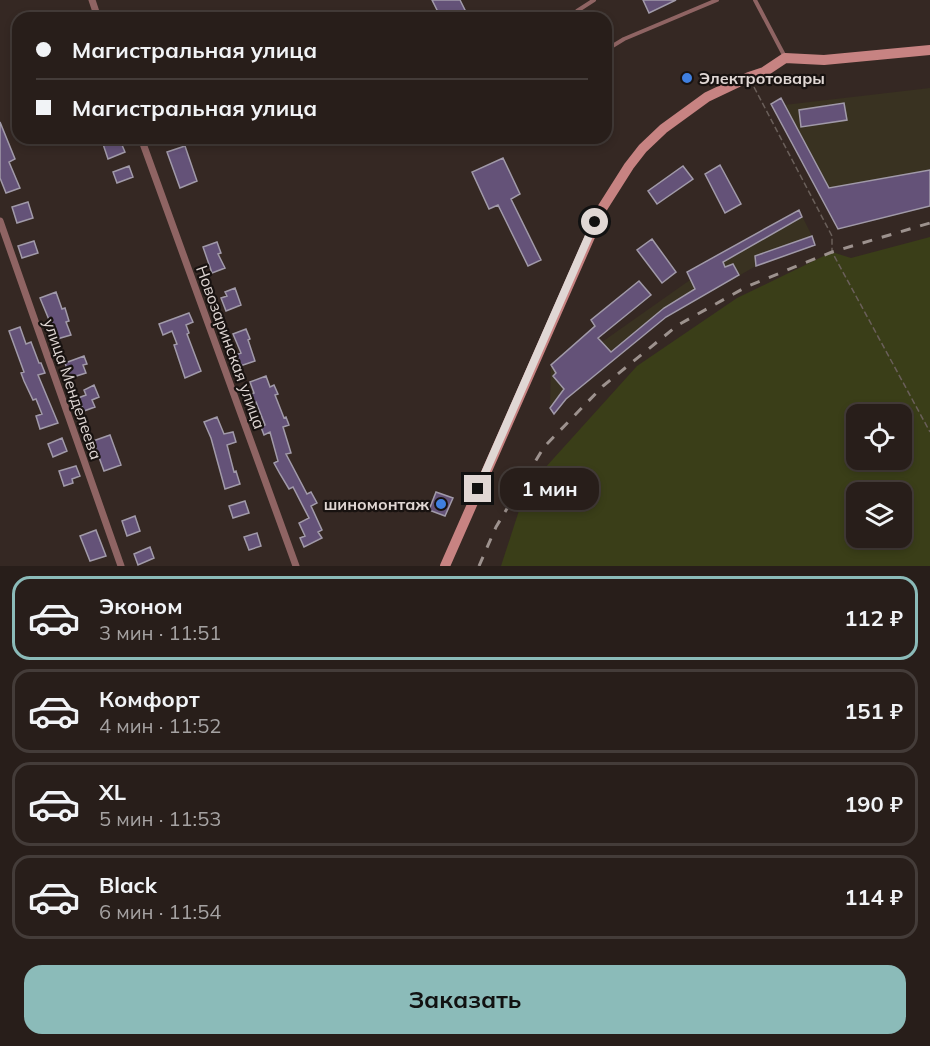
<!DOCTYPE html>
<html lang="ru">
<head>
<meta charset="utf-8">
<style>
  :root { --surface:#281e1a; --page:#302723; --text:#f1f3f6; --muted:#a5a2a2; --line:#443c39; --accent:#8bbbb9 }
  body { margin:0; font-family:Mulish,sans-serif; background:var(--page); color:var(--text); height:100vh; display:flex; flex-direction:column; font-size:22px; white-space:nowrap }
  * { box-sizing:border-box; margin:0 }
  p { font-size:20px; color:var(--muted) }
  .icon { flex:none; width:33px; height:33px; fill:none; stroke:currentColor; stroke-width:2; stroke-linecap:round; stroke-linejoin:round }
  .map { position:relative; height:566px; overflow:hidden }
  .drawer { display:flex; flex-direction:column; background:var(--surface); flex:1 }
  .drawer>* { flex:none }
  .guide { position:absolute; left:12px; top:12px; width:600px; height:132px; border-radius:18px; box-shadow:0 3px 9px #0003,0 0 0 2px var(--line); display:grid; align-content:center; height:132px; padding:0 24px; background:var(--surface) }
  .controls { position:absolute; left:846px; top:404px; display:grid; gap:12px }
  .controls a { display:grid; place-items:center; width:66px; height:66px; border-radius:12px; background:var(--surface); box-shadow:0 3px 9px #0003,0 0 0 2px var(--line); font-size:30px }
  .end { position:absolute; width:27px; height:27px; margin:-14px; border:8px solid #e0d7d4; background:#111; box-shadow:0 0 0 3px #111 }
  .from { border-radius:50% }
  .bubble { position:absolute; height:42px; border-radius:18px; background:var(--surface); box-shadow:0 3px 9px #0003,0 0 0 2px var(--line); font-size:20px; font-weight:700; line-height:42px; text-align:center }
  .guide b { display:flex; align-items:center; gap:21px; height:57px; font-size:22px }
  .guide b+b { border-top:2px solid var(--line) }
  .guide i { width:15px; height:15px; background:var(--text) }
  ul { padding:10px 0 0; list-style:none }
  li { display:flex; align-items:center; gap:18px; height:84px; margin:0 12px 9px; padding:0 12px; border:3px solid var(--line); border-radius:18px }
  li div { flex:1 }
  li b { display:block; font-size:22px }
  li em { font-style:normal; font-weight:700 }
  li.on { border-color:var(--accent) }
  li>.icon { width:54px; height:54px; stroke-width:1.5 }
  .action { display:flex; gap:12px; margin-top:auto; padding:12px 24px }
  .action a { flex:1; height:69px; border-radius:18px; background:var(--accent); color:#111; font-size:24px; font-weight:700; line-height:69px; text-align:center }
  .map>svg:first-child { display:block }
  .industrial { fill:#393221 }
  .green { fill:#3a3e18; fill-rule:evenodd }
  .building { fill:#645278; stroke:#a19aa9; stroke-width:1.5 }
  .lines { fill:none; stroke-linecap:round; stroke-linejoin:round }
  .path { stroke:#6a5f5a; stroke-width:1.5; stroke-dasharray:6 3; stroke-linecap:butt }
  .lane { stroke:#8f6463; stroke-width:4 }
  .street { stroke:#8f6463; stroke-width:7 }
  .secondary { stroke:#c78382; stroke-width:10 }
  .rail { stroke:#9d928e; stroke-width:3; stroke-dasharray:10 10; stroke-linecap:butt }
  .route { stroke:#e0d7d4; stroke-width:8 }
  .shop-dot { fill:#3f7fe0; stroke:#181210; stroke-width:2 }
  .labels { text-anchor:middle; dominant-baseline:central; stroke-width:4.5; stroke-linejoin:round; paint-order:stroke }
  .poi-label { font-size:16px; font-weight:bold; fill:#e0d7d4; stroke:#181210; text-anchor:start }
  .street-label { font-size:16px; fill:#e0d7d4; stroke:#181210 }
</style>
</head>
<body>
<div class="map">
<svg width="930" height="566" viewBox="0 0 930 566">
  <rect width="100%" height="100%" fill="#352823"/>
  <!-- industrial -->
  <path class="industrial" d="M 930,88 L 930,206 L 838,229 L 771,104 L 781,98 L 784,105 Z
    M 799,210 L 812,236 L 815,245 L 756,266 L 666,317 L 566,399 L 554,414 L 550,408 L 551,365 L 590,330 L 602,342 L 690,280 L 687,272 Z"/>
  <!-- green -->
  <path class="green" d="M 930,237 L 930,566 L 501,566 L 526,489 L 637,366 L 737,298 L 832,252 L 851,258 ZM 856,414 L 902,414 L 902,459 L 856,459 ZM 856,492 L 902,492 L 902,537 L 856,537 Z"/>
  <!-- building -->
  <path class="building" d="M 432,0 L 460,0 L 469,18 L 441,18 Z
    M 643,0 L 676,0 L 649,13 Z
    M 781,98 L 829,188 L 930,170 L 930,206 L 838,229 L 771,104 Z
    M 844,103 L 847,120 L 801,127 L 799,110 Z
    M 0,122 L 15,159 L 9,162 L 20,188 L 6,193 L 0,178 Z
    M 101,138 L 119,138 L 125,152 L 108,159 Z
    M 185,146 L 197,181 L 180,188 L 167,152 Z
    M 503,158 L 520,194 L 511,199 L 541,260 L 528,266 L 498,205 L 489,209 L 472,172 Z
    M 720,165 L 741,204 L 725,213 L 705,174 Z
    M 129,166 L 133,177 L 117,183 L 113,172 Z
    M 683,166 L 693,179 L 657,204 L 648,191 Z
    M 28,202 L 33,218 L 17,223 L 12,207 Z
    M 799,210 L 802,217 L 723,262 L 725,267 L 733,264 L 739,275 L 666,317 L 566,399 L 554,414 L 550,408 L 564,389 L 553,376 L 556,373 L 551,365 L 595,326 L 591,320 L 639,281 L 651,295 L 598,338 L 611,352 L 664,308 L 695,289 L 687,272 Z
    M 812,236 L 815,245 L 756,266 L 755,256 Z
    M 652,239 L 676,272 L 662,283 L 637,250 Z
    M 34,241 L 38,253 L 22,258 L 18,246 Z
    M 217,242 L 221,253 L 218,254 L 225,268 L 212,273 L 203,247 Z
    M 235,288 L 241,305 L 226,311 L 221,298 L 227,296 L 225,292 Z
    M 56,292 L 62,309 L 65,308 L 69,321 L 66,322 L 71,335 L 57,339 L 40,298 Z
    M 189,313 L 193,322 L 186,325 L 189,333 L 187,334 L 201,371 L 185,378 L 174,345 L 177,344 L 172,331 L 163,335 L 159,324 Z
    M 20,327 L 26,344 L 31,342 L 39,363 L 41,363 L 45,373 L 38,375 L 58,423 L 40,429 L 36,416 L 42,414 L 36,399 L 33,400 L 24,381 L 21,373 L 24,372 L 9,331 Z
    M 246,329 L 250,339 L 248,340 L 255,361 L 240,366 L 236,355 L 241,353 L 233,334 Z
    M 84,356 L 87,364 L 83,365 L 86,373 L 70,378 L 65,363 Z
    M 266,376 L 270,387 L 274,385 L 278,394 L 275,395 L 284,418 L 286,417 L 289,425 L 283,427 L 291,453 L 286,454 L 307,494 L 311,492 L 317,503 L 311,506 L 322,530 L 318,532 L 322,538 L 304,547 L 300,538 L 305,536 L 299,523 L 309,518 L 293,487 L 289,489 L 280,474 L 274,463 L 278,461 L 270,432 L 264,435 L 261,427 L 265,425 L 256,402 L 251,404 L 248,395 L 254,393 L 250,382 Z
    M 94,385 L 99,397 L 92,400 L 95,407 L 84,411 L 78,398 L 86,395 L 84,390 Z
    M 217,417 L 224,434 L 233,432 L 236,442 L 227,445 L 234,472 L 236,471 L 240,484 L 225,489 L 211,438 L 204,422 Z
    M 110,435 L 121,465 L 104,471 L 93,441 Z
    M 62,438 L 67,451 L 53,457 L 48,444 Z
    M 76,466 L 80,476 L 72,479 L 73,483 L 64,486 L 59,471 Z
    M 436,492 L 453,498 L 445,516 L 429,510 Z
    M 245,501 L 249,513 L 233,518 L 229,506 Z
    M 135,516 L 140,531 L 127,536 L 122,521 Z
    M 96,530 L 106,556 L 90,561 L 80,536 Z
    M 257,533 L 261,546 L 249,550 L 244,537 Z
    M 150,547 L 154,558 L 138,565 L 134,554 Z"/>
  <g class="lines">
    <!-- path -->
    <path class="path" d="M 754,87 L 832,236 L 832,252 L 930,432"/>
    <!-- lane -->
    <path class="lane" d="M 755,0 L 785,57
      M 571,18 L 577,11 L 594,0
      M 606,50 L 624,39 L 717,0"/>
    <!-- street -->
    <path class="street" d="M 92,0 L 98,18
      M 141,138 L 296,566
      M 0,221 L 121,566"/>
    <!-- secondary -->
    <path class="secondary" d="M 445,566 L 603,207 L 629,166 L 643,148 L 663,129 L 707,97 L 749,77 L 764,72 L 785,58 L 824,60 L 930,50"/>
    <!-- rail -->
    <path class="rail" d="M 479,566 L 496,527 L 544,447 L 603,386 L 678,325 L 746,287 L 797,266 L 832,252 L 930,223"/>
  </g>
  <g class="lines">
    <!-- route -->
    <path class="route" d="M 478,489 L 595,222"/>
  </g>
  <!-- markers -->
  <g class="shop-dot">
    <circle cx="687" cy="78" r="6"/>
    <circle cx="441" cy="504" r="6"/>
  </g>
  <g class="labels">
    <!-- poi labels -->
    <g class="poi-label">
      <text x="699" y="78">Электротовары</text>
      <text x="429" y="504" text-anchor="end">шиномонтаж</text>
    </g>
    <!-- street labels -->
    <g class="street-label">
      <text transform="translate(231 347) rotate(70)">Новозаринская улица</text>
      <text transform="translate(73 389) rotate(71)">улица Менделеева</text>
    </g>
  </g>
</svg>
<div class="controls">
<a><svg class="icon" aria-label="locate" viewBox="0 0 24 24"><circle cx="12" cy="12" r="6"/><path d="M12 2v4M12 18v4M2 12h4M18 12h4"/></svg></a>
<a><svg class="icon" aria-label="layers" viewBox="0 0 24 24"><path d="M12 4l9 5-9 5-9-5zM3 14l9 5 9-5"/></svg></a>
</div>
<i class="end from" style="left:595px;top:222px"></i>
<i class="end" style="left:478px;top:489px"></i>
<div class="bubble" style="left:500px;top:468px;width:99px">1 мин</div>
<div class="guide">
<b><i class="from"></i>Магистральная улица</b>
<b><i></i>Магистральная улица</b>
</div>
</div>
<section class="drawer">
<ul>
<li class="on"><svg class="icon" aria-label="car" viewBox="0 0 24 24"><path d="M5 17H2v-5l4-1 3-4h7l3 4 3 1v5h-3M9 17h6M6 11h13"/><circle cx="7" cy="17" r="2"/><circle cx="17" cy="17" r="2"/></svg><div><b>Эконом</b><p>3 мин · 11:51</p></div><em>112 ₽</em></li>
<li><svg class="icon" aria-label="car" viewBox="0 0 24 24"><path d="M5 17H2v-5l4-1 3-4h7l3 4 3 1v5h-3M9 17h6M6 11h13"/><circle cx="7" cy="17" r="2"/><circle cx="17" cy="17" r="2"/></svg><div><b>Комфорт</b><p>4 мин · 11:52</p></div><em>151 ₽</em></li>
<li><svg class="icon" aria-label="car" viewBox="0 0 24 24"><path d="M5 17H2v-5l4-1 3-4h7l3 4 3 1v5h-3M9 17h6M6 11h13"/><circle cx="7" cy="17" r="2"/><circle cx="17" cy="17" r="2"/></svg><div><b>XL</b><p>5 мин · 11:53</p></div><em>190 ₽</em></li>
<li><svg class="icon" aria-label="car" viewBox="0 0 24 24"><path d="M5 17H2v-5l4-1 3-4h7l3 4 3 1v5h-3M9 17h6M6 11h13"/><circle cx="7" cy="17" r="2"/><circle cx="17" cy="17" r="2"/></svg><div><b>Black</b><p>6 мин · 11:54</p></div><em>114 ₽</em></li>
</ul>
<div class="action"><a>Заказать</a></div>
</section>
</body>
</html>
